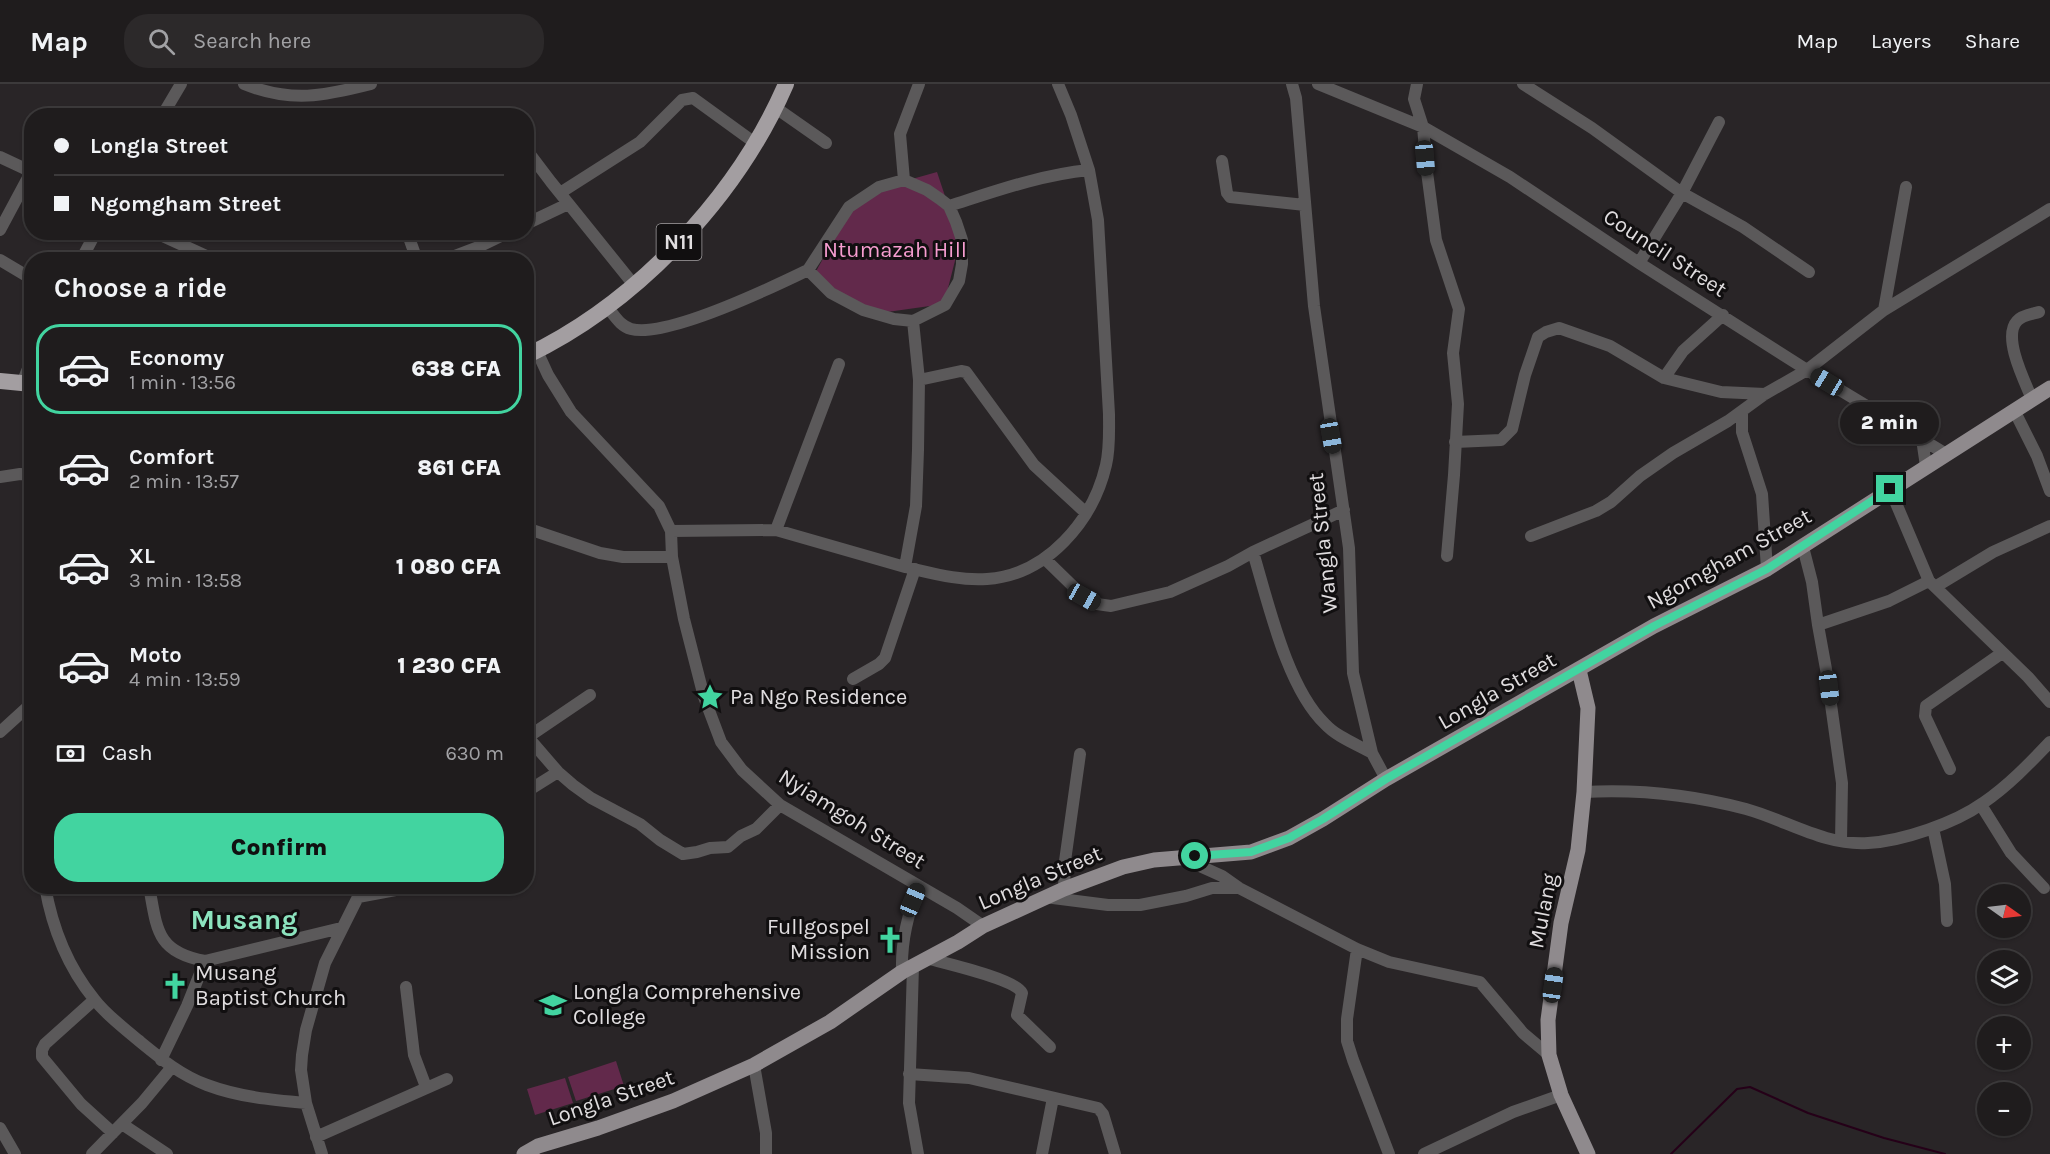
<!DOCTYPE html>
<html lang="en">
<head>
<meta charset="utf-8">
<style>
  :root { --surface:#1f1c1d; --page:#2c292a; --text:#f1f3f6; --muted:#a1a1a4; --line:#3c3a3b; --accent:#42d4a0 }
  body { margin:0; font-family:Karla,sans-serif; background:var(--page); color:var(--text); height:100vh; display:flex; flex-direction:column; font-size:22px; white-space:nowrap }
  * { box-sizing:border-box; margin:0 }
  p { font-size:20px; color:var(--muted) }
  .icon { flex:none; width:33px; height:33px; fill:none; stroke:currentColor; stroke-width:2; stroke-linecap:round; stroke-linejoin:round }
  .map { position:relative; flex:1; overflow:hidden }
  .side { position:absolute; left:24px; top:168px; width:510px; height:642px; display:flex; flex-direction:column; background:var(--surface); border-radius:24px; box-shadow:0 2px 4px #0004,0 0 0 2px var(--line) }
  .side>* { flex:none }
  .top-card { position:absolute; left:24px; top:24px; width:510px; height:132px; border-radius:24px; box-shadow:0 2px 4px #0004,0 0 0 2px var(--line); display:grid; align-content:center; height:132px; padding:0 30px; background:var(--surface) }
  .needle { width:39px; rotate:104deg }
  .fabs { position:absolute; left:1977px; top:800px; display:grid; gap:12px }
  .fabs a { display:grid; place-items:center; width:54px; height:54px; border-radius:50%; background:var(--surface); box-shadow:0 2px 4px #0004,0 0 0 2px var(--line); font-size:30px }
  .end { position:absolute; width:27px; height:27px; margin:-14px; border:8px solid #42d4a0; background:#111; box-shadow:0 0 0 3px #111 }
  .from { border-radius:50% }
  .bubble { position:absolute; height:42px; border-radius:21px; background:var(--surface); box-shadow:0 2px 4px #0004,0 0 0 2px var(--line); font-size:20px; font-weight:800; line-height:42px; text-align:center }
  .car { position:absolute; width:18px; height:36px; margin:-18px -9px; border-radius:8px; box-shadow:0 0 4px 2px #0007; background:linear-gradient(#222 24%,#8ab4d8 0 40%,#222 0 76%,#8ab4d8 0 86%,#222 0) }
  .top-card b { display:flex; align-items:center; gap:21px; height:57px; font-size:22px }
  .top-card b+b { border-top:2px solid var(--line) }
  .top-card i { width:15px; height:15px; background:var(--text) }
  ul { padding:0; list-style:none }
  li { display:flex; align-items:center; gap:18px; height:90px; margin:0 12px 9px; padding:0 18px; border:3px solid transparent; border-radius:24px }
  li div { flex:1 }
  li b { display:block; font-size:22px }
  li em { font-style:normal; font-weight:800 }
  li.current { border-color:var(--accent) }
  li>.icon { width:54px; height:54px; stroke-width:1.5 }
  h2 { padding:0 30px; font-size:27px; line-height:72px }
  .pay { display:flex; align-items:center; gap:15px; height:66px; padding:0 30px; font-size:22px }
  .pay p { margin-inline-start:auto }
  .button { display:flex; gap:12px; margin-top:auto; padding:12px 30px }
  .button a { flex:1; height:69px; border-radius:24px; background:var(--accent); color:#111; font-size:24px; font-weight:800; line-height:69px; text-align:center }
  header { display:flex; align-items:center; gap:36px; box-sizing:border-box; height:84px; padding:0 30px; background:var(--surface); border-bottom:2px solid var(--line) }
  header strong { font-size:28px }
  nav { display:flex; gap:33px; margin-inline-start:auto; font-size:21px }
  .search { width:420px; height:54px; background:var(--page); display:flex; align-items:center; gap:15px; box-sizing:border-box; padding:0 21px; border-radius:24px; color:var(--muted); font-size:22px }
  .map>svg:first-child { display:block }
  .green { fill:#62294b }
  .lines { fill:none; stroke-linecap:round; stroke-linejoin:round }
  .stream { stroke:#250018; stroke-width:2 }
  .minor { stroke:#5b595a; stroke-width:12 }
  .major { stroke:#8f8a8d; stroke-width:15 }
  .highway { stroke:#a39ea1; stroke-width:16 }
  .route { stroke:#42d4a0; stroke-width:8 }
  .labels { text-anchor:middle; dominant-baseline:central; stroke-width:6; stroke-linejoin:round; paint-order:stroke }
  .shield { fill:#110f10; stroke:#a29fa1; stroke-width:1.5 }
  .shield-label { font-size:21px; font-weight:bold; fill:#e0dddf }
  .park-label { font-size:22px; fill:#f79dd0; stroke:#110f10 }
  .street-label { font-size:22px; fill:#e0dddf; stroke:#110f10 }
  .poi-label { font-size:22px; fill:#e0dddf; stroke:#110f10; text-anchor:start }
  .district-label { font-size:28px; font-weight:bold; fill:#8ce3be; stroke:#110f10 }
</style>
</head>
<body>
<header>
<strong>Map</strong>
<div class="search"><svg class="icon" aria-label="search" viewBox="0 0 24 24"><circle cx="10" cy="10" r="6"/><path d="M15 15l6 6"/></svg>Search here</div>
<nav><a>Map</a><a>Layers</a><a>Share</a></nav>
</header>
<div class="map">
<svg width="2050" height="1070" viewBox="0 0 2050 1070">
  <rect width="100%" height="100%" fill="#292527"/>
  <!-- green -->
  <path class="green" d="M 937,88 L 960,157 L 944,220 L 873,230 L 814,191 L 852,122 L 880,104 Z
    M 616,977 L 624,1002 L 576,1017 L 568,993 Z
    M 565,994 L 573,1019 L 535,1031 L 527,1005 Z"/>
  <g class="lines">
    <!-- stream -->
    <path class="stream" d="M 1671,1070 L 1737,1005 L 1750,1003 L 1808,1029 L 1884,1054 L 1945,1070"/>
    <!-- minor -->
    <path class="minor" d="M 244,0 C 291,19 324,12 371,0
      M 1292,0 L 1296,14 L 1314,222 L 1349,464 L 1353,589 L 1372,669 L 1386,695
      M 1318,0 L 1423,43 L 1427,88 L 1436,156 L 1459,225 L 1453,269 L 1458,320 L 1454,391 L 1447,472
      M 1417,0 L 1414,15 L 1423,43 L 1510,93 L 1639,179 L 1807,286 L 1946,370
      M 1523,0 L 1592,44 L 1682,109 L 1743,143 L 1809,188
      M 776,24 L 826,59
      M 162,32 L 181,0
      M 526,65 L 551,98 L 634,201
      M 0,73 L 32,88
      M 1222,77 L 1227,109 L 1230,113 L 1305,121
      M 904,96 L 927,106 L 940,115 L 949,122 L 956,138 L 962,156 L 962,180 L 959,197 L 945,221 L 913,237 L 894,235 L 863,226 L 831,209 L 808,186 L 849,123 L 879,103 Z
      M 904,96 L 900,50 L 919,0
      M 560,109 L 640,58 L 682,16 L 693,14 L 755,59
      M 949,122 C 996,107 1040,91 1089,86
      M 526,140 L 568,120
      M 0,146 L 31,88
      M 154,148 L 215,176
      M 407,148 L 417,176
      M 0,176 L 32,195
      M 81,176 L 96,148
      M 444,176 L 478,163 L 509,148
      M 1639,179 L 1682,109 L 1719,38
      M 608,224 C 615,232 620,242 631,245 C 667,254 773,203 808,186
      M 1884,226 L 1906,103
      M 537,267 L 548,291 L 571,328 L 659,422 L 671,447 L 672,473 L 684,535 L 704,613 L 721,658 L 742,686 L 780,721 L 957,824 L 983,842
      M 1664,294 L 1683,267 L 1723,231
      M 919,296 L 961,287 L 966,288 L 1034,381 L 1086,429
      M 22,299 L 32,275
      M 2032,315 C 2025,298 2002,253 2017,237 C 2022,231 2033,230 2039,228
      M 2014,326 L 2037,372 L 2050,407
      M 1742,327 L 1742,348 L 1762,410 L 1767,485
      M 1922,355 L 1926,382
      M 1455,358 L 1501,356 L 1512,345 L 1525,291 L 1538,253 L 1546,248 L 1559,244 L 1610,262 L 1664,294 L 1721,308 L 1765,310
      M 0,393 L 20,390 L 32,391
      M 1890,405 L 1929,497 L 2028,593 L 2050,618
      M 526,444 L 600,469 L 623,473 L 672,473
      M 776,446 L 839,280
      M 671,447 L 776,446 L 905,483 L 916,422 L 918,366 L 919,296 L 913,237
      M 1531,452 L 1596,427 L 1611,418 L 1640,392 L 1673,369 L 1728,337 L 1765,310 L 1807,286 L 1884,226 L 2050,125
      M 1803,463 L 1812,498 L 1818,541 L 1889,517 L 1929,497
      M 1253,468 C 1268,518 1287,604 1325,640 C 1337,653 1356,660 1372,669
      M 1045,475 L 1084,513 L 1097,520 L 1111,522 L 1170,508 L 1228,482 L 1253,468 L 1344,426
      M 905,483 C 932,489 959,497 987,495 C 1047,491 1093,437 1106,381 C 1110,364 1109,347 1109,330 L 1098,136 L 1089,86 L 1071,31 L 1058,0
      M 1935,503 L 1993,468 L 2050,442
      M 1818,541 L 1826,585 L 1842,699 L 1841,757
      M 853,595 L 879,580 L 885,574 L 915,485
      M 0,648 L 32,619
      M 526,651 L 558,688 L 573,701 L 591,714 L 640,740 L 660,756 L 683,770 L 697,768 L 710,764 L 728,763 L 741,752 L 756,745 L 780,721
      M 528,653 L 590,611
      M 1950,685 L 1925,632 L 1926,622 L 2002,569
      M 526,708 L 558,688
      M 1584,708 C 1639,705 1693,711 1746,725 C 1786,736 1825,762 1868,759 C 1903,757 1955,739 1983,719 C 2008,702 2029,680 2050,658
      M 1981,721 L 2011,769 L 2044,804
      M 1933,744 L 1945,800 L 1947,837
      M 1182,774 L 1222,792 L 1239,804 L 1357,865 L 1389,878 L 1480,898 L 1523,949 L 1549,971
      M 45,802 C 52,843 68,883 94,915 C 106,931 123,943 138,956 C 160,974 180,991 207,1001 C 239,1013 272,1016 306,1019
      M 149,802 C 157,845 156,868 205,877 L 341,844
      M 1064,805 L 1065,777 L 1080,670
      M 358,813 L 417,802
      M 1045,813 L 1108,821 L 1140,821 L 1186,812 L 1212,804 L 1239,804
      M 1357,865 L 1347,935 L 1347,957 L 1353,976 L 1389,1070
      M 926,874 C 944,879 1016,895 1022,909 L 1017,931 L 1050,963
      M 913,882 L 909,1019 L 918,1070
      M 902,888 C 901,857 907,831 919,802
      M 406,903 L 414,971 L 426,1003
      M 94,916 L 45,960 L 42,966 L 42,973 L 81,1020 L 113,1049
      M 161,976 L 187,922 L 205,877
      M 754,981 L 766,1049 L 766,1070
      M 909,990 L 969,994 L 1098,1024 L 1103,1030 L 1115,1070
      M 122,1040 L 167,1070
      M 0,1044 L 15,1070
      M 316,1053 L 447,995
      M 92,1070 L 142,1019 L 171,984
      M 322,1070 L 306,1019 L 301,986 L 302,971 L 306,946 L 325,879 L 358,813 L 361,802
      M 1042,1070 L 1053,1014
      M 1424,1070 L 1513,1028 L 1561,1011"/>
    <!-- major -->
    <path class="major" d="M 1579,586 L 1588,624 L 1584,708 L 1578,766 L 1561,839 L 1548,936 L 1549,971 L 1561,1011 L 1588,1070
      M 524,1070 L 538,1062 L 598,1044 L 673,1017 L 754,981 L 830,938 L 902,888 L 958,858 L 983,842 L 1064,805 L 1123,783 L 1154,776 L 1251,768 L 1289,754 L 1323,735 L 1386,695 L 1654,542 L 1767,485 L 2050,304"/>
    <!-- highway -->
    <path class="highway" d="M 526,272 C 637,219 737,113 786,0
      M 0,297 L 32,300"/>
  </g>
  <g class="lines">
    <!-- route -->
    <path class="route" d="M 1195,772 L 1251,768 L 1289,754 L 1323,735 L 1386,695 L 1654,542 L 1767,485 L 1890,405"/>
  </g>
  <!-- icons -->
  <defs>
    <symbol id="sight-bare" viewBox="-9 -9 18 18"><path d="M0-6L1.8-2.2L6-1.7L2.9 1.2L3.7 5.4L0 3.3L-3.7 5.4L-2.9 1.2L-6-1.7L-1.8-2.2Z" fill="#42d4a0" stroke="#110f10" stroke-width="2.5" paint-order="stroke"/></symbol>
    <symbol id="church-bare" viewBox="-9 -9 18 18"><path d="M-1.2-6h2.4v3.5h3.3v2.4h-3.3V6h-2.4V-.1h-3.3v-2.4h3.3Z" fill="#42d4a0" stroke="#110f10" stroke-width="2.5" paint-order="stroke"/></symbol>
    <symbol id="school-bare" viewBox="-9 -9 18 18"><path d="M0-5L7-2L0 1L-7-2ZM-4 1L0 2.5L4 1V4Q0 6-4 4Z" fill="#42d4a0" stroke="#110f10" stroke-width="2.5" paint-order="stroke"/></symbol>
  </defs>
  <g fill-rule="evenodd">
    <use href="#sight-bare" x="691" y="594" width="38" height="38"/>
    <use href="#church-bare" x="871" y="837" width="38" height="38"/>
    <use href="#church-bare" x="156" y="883" width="38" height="38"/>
    <use href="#school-bare" x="534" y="902" width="38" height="38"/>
  </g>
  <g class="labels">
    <!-- shield labels -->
    <rect class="shield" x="656.5" y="140" width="45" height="36" rx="4.5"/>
    <g class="shield-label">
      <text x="679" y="158">N11</text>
    </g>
    <!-- park labels -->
    <g class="park-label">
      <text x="895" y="166">Ntumazah Hill</text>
    </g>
    <!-- street labels -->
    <g class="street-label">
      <text transform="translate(1665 169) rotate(33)">Council Street</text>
      <text transform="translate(1323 459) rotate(-96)">Wangla Street</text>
      <text transform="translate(1729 475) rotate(-29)">Ngomgham Street</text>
      <text transform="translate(1497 607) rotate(-30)">Longla Street</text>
      <text transform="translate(852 735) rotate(32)">Nyiamgoh Street</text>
      <text transform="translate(1040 794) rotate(-23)">Longla Street</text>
      <text transform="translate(1543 827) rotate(-79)">Mulang</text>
      <text transform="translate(611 1014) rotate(-19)">Longla Street</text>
    </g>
    <!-- poi labels -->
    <g class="poi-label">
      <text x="730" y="613">Pa Ngo Residence</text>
      <text x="870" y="843" text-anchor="end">Fullgospel<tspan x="870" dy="25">Mission</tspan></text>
      <text x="195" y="889">Musang<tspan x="195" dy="25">Baptist Church</tspan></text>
      <text x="573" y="908">Longla Comprehensive<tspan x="573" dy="25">College</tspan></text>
    </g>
    <!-- district labels -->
    <g class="district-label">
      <text x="244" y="835">Musang</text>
    </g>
  </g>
</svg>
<div class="fabs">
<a><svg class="needle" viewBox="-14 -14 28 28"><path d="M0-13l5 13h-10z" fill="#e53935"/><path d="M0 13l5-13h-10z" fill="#a1a1a4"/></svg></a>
<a><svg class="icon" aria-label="layers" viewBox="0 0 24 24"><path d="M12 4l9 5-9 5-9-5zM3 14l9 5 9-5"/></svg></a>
<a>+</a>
<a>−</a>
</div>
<i class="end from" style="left:1195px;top:772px"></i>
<i class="end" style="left:1890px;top:405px"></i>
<div class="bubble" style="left:1840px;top:318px;width:99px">2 min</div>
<i class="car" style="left:1425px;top:74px;rotate:175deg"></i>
<i class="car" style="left:1827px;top:298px;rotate:301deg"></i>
<i class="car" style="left:1331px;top:352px;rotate:170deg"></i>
<i class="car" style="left:1084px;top:513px;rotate:119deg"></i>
<i class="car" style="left:1829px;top:604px;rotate:173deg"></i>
<i class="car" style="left:913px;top:816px;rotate:23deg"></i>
<i class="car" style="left:1553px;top:901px;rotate:8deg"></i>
<div class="top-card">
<b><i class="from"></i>Longla Street</b>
<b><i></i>Ngomgham Street</b>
</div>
<section class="side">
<h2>Choose a ride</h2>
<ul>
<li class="current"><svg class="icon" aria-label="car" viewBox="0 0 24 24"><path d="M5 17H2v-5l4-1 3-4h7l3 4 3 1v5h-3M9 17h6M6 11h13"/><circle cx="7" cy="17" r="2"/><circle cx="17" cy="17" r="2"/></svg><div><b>Economy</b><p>1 min · 13:56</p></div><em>638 CFA</em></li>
<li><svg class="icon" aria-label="car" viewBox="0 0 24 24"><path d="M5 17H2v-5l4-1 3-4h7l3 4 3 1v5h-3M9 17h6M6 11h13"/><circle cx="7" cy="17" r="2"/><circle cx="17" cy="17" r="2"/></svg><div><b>Comfort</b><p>2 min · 13:57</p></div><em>861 CFA</em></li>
<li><svg class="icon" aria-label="car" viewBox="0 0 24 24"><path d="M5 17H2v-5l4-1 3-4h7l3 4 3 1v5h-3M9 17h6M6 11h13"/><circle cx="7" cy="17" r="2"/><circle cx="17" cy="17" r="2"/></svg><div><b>XL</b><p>3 min · 13:58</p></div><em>1 080 CFA</em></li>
<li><svg class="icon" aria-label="car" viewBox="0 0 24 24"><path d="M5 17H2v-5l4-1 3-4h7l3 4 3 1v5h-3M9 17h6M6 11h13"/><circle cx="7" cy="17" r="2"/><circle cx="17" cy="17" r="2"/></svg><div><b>Moto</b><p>4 min · 13:59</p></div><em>1 230 CFA</em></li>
</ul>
<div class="pay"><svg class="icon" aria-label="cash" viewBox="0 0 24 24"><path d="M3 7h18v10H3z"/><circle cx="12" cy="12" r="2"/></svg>Cash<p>630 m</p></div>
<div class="button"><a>Confirm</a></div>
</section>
</div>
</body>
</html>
